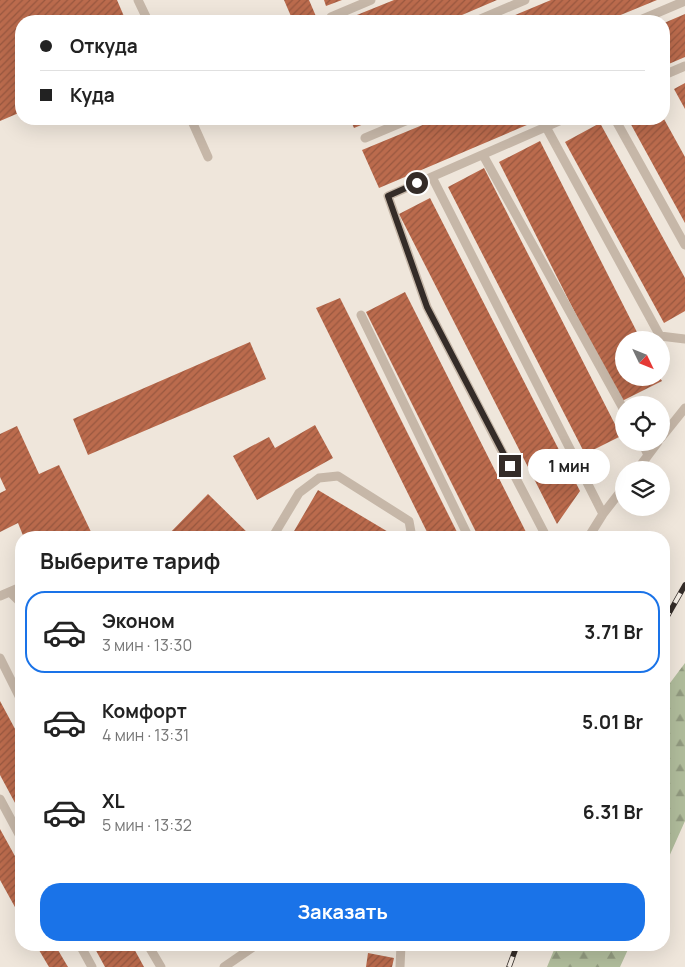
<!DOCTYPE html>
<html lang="ru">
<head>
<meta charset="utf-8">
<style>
  :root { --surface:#fff; --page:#f2f2f2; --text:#222; --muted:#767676; --line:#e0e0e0; --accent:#1a73e8 }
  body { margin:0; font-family:Manrope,sans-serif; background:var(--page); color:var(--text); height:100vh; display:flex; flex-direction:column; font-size:19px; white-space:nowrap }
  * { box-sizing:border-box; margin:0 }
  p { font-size:16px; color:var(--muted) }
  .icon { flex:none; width:28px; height:28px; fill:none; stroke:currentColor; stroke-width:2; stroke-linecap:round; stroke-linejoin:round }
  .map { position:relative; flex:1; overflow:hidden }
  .sheet { position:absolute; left:15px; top:531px; width:655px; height:420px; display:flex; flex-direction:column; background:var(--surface); border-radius:20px; box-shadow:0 5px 20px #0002 }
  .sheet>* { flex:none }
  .banner { position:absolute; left:15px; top:15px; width:655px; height:110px; border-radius:20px; box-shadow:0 5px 20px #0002; display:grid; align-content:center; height:110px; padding:0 25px; background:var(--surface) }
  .needle { width:32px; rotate:133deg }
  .fabs { position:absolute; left:615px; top:331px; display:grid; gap:10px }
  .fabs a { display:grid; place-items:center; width:55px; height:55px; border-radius:50%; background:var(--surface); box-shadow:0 5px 20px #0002; font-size:25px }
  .end { position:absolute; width:22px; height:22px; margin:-11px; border:6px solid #342c28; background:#fff; box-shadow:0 0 0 2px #fff }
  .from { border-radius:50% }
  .bubble { position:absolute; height:35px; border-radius:18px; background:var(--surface); box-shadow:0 5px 20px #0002; font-size:16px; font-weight:700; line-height:35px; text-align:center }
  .banner b { display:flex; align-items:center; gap:18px; height:48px; font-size:19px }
  .banner b+b { border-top:1px solid var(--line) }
  .banner i { width:12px; height:12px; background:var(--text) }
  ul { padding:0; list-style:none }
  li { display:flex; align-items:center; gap:15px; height:82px; margin:0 10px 8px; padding:0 15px; border:2px solid transparent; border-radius:20px }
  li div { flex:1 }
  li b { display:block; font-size:19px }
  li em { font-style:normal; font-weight:700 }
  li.selected { border-color:var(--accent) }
  li>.icon { width:45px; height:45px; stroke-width:1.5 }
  h2 { padding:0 25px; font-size:22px; line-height:60px }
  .action { display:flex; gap:10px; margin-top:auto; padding:10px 25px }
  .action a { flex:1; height:58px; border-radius:20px; background:var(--accent); color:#fff; font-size:20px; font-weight:700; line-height:58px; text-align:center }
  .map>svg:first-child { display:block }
  .forest { fill:url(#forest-firs) }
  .building { fill:url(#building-hatch) }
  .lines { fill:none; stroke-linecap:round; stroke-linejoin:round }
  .lane { stroke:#c6b7a8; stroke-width:9 }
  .rail-casing { stroke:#342c28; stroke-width:5.5 }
  .rail { stroke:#f7f0e7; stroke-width:4; stroke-dasharray:11; stroke-linecap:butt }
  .route { stroke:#342c28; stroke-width:6 }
</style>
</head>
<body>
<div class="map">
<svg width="685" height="967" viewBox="0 0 685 967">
  <defs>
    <pattern id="forest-firs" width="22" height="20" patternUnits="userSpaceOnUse" patternTransform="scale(1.25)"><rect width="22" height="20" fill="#b1bd9c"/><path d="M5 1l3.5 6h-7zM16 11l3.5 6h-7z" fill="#919a7f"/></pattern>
    <pattern id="building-hatch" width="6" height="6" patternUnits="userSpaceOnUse" patternTransform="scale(1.25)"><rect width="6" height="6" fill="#bb6b4d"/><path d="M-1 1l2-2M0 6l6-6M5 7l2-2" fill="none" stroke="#995840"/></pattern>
  </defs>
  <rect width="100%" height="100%" fill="#efe6db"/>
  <!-- forest -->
  <path class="forest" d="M 685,663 L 685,821 L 664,868 L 664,695 L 667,687 Z
    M 556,945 L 630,945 L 620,967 L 547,967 Z"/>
  <!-- building -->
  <path class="building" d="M 0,0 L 117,0 L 126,21 L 21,21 L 21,112 L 0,121 Z
    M 284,0 L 309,0 L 318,21 L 293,21 Z
    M 324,0 L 342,0 L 326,6 Z
    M 394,0 L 497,0 L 448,21 L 342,21 Z
    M 551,0 L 657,0 L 606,21 L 501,21 Z
    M 685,14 L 685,57 L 664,66 L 664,23 Z
    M 685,83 L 685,109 L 674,89 Z
    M 350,119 L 376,119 L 354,128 Z
    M 437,119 L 541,119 L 379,188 L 362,150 Z
    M 628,119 L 664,119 L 685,157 L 685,223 Z
    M 600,123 L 685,278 L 685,311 L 664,323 L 565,142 Z
    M 540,141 L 641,340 L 624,340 L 624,378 L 660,378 L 662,381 L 620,402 L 499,162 Z
    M 484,168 L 621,436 L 585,454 L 448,187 Z
    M 430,198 L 580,491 L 557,524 L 399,214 Z
    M 405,292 L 529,538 L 479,538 L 366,312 Z
    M 340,298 L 460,538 L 430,538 L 316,308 Z
    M 250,342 L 266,379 L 88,455 L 73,419 Z
    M 315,425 L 333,458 L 257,500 L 233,456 L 269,437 L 275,448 Z
    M 17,426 L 39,474 L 59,465 L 93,536 L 90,538 L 24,538 L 18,523 L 0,532 L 0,493 L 6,490 L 0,477 L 0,434 Z
    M 318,490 L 395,536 L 394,538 L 290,538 Z
    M 208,494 L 253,538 L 165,538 Z
    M 0,701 L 21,740 L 21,814 L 0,775 Z
    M 0,829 L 21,867 L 21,918 L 0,880 Z
    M 36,945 L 55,945 L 68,967 L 49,967 Z
    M 93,945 L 132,945 L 144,967 L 105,967 Z
    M 368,953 L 394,958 L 392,967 L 366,967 Z"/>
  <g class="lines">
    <!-- lane -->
    <path class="lane" d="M 138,0 L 148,21
      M 331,17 L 371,0
      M 476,21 L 525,0
      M 638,21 L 685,1
      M 664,75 L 685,66
      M 191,119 L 208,157
      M 615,119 L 685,245
      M 546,127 L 660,336 L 685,339
      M 365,138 L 410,119
      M 483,155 L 624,410
      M 432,177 L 603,514
      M 361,315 L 469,538
      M 661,438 L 685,408
      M 642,442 L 648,455
      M 637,470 L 658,442
      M 272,538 L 299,493 L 319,478 L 338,476 L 409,521 L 411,532 L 408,538
      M 547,538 L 427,307 L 388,196 L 564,119
      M 588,538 L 603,514 L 624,487
      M 10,592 L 21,603
      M 0,596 L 21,587
      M 0,658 L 21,700
      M 0,799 L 21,838
      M 80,945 L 92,967
      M 148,945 L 161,967
      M 224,967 L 256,945
      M 400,967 L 401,945"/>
    <defs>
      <path id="rail" d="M 664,622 L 685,585
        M 509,967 L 517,945"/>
    </defs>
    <!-- rail casing -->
    <use href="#rail" class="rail-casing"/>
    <!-- rail -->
    <use href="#rail" class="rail"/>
  </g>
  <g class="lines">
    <!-- route -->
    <path class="route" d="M 417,183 L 388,196 L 427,307 L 510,466"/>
  </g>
</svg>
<div class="fabs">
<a><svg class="needle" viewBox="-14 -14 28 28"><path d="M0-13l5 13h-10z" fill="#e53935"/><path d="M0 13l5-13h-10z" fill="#767676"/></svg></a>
<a><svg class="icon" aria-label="locate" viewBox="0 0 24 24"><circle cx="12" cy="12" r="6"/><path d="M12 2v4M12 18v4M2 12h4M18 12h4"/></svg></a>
<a><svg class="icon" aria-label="layers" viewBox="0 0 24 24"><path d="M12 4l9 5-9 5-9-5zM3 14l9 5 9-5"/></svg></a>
</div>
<i class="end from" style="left:417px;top:183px"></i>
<i class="end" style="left:510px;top:466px"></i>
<div class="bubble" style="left:528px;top:449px;width:82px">1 мин</div>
<div class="banner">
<b><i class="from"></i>Откуда</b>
<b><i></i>Куда</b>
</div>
<section class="sheet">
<h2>Выберите тариф</h2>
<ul>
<li class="selected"><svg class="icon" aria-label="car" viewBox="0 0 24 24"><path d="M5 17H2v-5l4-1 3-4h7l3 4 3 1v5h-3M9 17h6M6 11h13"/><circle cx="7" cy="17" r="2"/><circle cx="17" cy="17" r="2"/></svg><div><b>Эконом</b><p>3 мин · 13:30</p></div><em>3.71 Br</em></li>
<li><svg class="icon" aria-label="car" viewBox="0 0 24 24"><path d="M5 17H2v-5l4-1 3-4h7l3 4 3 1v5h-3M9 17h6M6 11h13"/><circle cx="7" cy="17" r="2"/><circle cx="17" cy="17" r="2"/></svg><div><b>Комфорт</b><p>4 мин · 13:31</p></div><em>5.01 Br</em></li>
<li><svg class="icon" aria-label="car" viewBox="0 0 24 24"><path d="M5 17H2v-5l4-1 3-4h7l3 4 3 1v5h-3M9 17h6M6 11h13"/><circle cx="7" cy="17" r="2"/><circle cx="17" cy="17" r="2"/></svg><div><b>XL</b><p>5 мин · 13:32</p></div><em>6.31 Br</em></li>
</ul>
<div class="action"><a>Заказать</a></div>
</section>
</div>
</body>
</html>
